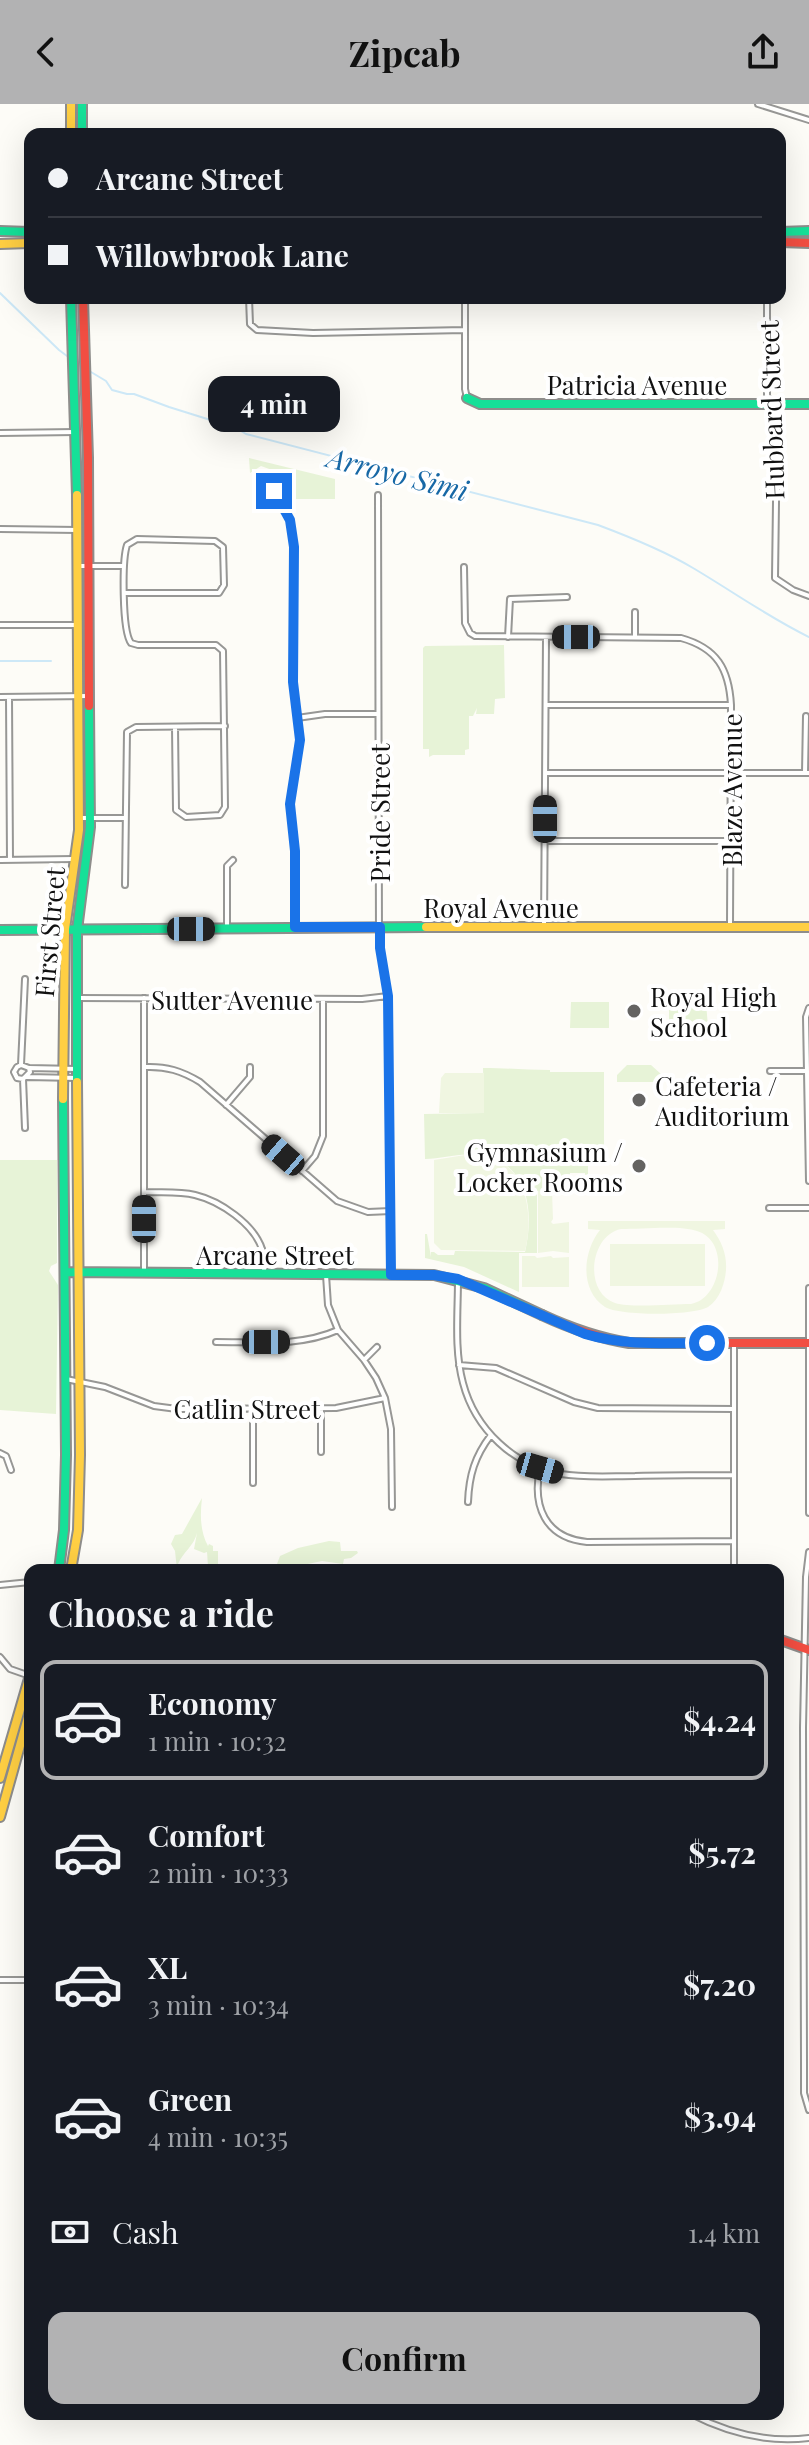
<!DOCTYPE html>
<html lang="en">
<head>
<meta charset="utf-8">
<style>
  :root { --surface:#171b24; --page:#242831; --text:#f1f3f6; --muted:#9ea1a6; --line:#363941; --accent:#b2b2b3 }
  body { margin:0; font-family:"Playfair Display",serif; background:var(--page); color:var(--text); height:100vh; display:flex; flex-direction:column; font-size:30px; white-space:nowrap }
  * { box-sizing:border-box; margin:0 }
  p { font-size:26px; color:var(--muted) }
  .icon { flex:none; width:44px; height:44px; fill:none; stroke:currentColor; stroke-width:2; stroke-linecap:round; stroke-linejoin:round }
  .map { position:relative; flex:1; overflow:hidden }
  .side { position:absolute; left:24px; top:1460px; width:760px; height:856px; display:flex; flex-direction:column; background:var(--surface); border-radius:16px; box-shadow:0 8px 32px #0002 }
  .side>* { flex:none }
  .guide { position:absolute; left:24px; top:24px; width:762px; height:176px; border-radius:16px; box-shadow:0 8px 32px #0002; display:grid; align-content:center; height:176px; padding:0 24px; background:var(--surface) }
  .end { position:absolute; width:36px; height:36px; margin:-18px; border:10px solid #1a73e8; background:#fff; box-shadow:0 0 0 4px #fff }
  .from { border-radius:50% }
  .bubble { position:absolute; height:56px; border-radius:16px; background:var(--surface); box-shadow:0 8px 32px #0002; font-size:26px; font-weight:700; line-height:56px; text-align:center }
  .car { position:absolute; width:24px; height:48px; margin:-24px -12px; border-radius:10px; box-shadow:0 0 6px 2px #0007; background:linear-gradient(#222 24%,#8ab4d8 0 40%,#222 0 76%,#8ab4d8 0 86%,#222 0) }
  .guide b { display:flex; align-items:center; gap:28px; height:76px; font-size:30px }
  .guide b+b { border-top:2px solid var(--line) }
  .guide i { width:20px; height:20px; background:var(--text) }
  ul { padding:0; list-style:none }
  li { display:flex; align-items:center; gap:24px; height:120px; margin:0 16px 12px; padding:0 8px; border:4px solid transparent; border-radius:16px }
  li div { flex:1 }
  li b { display:block; font-size:30px }
  li em { font-style:normal; font-weight:700 }
  li.selected { border-color:var(--accent) }
  li>.icon { width:72px; height:72px; stroke-width:1.5 }
  h2 { padding:0 24px; font-size:36px; line-height:96px }
  .pay { display:flex; align-items:center; gap:20px; height:88px; padding:0 24px; font-size:30px }
  .pay p { margin-inline-start:auto }
  .primary-button { display:flex; gap:16px; margin-top:auto; padding:16px 24px }
  .primary-button a { flex:1; height:92px; border-radius:16px; background:var(--accent); color:#111; font-size:32px; font-weight:700; line-height:92px; text-align:center }
  header { display:flex; justify-content:space-between; align-items:center; height:104px; padding:0 24px; background:var(--accent); color:#111; font-size:36px; font-weight:700 }
  .map>svg:first-child { display:block }
  .green { fill:#e7f3d7 }
  .pitch { fill:#f0f6e1; fill-rule:evenodd }
  .lines { fill:none; stroke-linecap:round; stroke-linejoin:round }
  .stream { stroke:#cde8f7; stroke-width:2 }
  .street-casing { stroke:#979795; stroke-width:8 }
  .fast-casing { stroke:#8e8d8b; stroke-width:12 }
  .slow-casing { stroke:#8e8d8b; stroke-width:12 }
  .jam-casing { stroke:#8e8d8b; stroke-width:12 }
  .street { stroke:#fffffe; stroke-width:4 }
  .fast { stroke:#16e098; stroke-width:8 }
  .slow { stroke:#ffcf43; stroke-width:8 }
  .jam { stroke:#f24e42; stroke-width:8 }
  .route { stroke:#1a73e8; stroke-width:10 }
  .poi-dot { fill:#646362; stroke:#fff; stroke-width:3 }
  .labels { text-anchor:middle; dominant-baseline:central; stroke-width:8; stroke-linejoin:round; paint-order:stroke }
  .street-label { font-size:26px; fill:#111; stroke:#fff }
  .poi-label { font-size:26px; fill:#111; stroke:#fff; text-anchor:start }
  .water-label { font-size:28px; font-style:italic; fill:#1768a6; stroke:#fff }
</style>
</head>
<body>
<header><svg class="icon" aria-label="back" viewBox="0 0 24 24"><path d="M15 5l-7 7 7 7"/></svg>Zipcab<svg class="icon" aria-label="share" viewBox="0 0 24 24"><path d="M12 15V3M7 8l5-5 5 5M5 13v7h14v-7"/></svg></header>
<div class="map">
<svg width="809" height="2341" viewBox="0 0 809 2341">
  <rect width="100%" height="100%" fill="#fdfcf7"/>
  <!-- green -->
  <path class="green" d="M 249,354 L 335,375 L 335,395 L 288,395 L 277,379 L 272,366 L 261,362 L 250,369 Z
    M 504,541 L 505,594 L 495,595 L 494,610 L 476,610 L 477,604 L 473,612 L 469,612 L 469,645 L 465,646 L 465,651 L 433,651 L 429,653 L 429,645 L 423,645 L 423,544 L 425,542 Z
    M 571,898 L 609,898 L 609,924 L 570,924 Z
    M 669,898 L 706,898 L 708,923 L 672,925 L 669,922 Z
    M 627,961 L 651,961 L 661,970 L 661,978 L 617,978 L 617,971 Z
    M 483,964 C 508,964 526,966 550,966 L 550,968 L 604,968 L 604,1053 L 588,1053 L 588,1079 L 586,1079 L 585,1069 L 570,1069 L 569,1082 L 553,1082 L 552,1087 L 537,1087 L 537,1149 L 519,1149 L 519,1188 L 464,1163 L 425,1154 L 425,1130 L 427,1130 L 431,1153 L 431,1148 L 434,1148 L 438,1151 L 454,1151 L 455,1147 L 525,1148 C 535,1105 528,1055 475,1051 C 458,1049 442,1055 425,1055 L 424,1010 L 484,1009 Z
    M 0,1056 L 57,1056 L 57,1159 L 51,1162 L 49,1167 L 58,1181 L 56,1310 L 0,1306 Z
    M 202,1394 C 200,1411 200,1427 208,1442 L 209,1440 L 213,1442 L 213,1447 L 218,1447 L 218,1466 L 199,1466 L 208,1462 L 207,1448 L 204,1449 L 194,1445 L 197,1429 C 194,1442 183,1448 178,1460 L 180,1466 L 177,1466 L 175,1447 L 171,1440 L 175,1431 L 182,1430 Z
    M 329,1437 L 340,1438 L 341,1447 L 357,1447 L 358,1449 L 351,1454 L 344,1455 L 343,1460 L 322,1457 L 303,1461 L 294,1466 L 269,1466 L 277,1460 L 280,1452 L 298,1444 Z"/>
  <!-- pitch -->
  <path class="pitch" d="M 445,969 L 484,969 L 484,1009 L 439,1009 L 441,974 Z
    M 465,1051 C 475,1052 487,1052 497,1056 C 529,1071 533,1116 525,1147 L 441,1146 L 434,1139 L 434,1056 Z
    M 538,1087 L 552,1087 L 553,1115 L 551,1118 L 553,1120 L 569,1118 L 569,1149 L 553,1147 L 538,1149 Z
    M 588,1117 L 725,1117 L 725,1125 L 713,1126 C 722,1138 727,1151 726,1166 C 725,1179 720,1195 708,1203 C 693,1212 619,1212 605,1203 C 579,1186 583,1147 600,1126 L 588,1125 ZM 621,1125 C 641,1125 681,1121 697,1127 C 730,1137 722,1194 691,1200 C 672,1200 632,1204 615,1199 C 583,1188 590,1131 621,1125 Z
    M 610,1140 L 705,1140 L 705,1182 L 610,1182 Z
    M 522,1152 L 535,1152 L 537,1154 L 551,1152 L 553,1154 L 569,1153 L 569,1183 L 522,1183 Z"/>
  <g class="lines">
    <!-- stream -->
    <path class="stream" d="M 0,189 L 59,246 L 71,255
      M 86,265 L 106,277 L 112,286 L 127,290 L 134,290 L 169,303 L 236,324 L 246,330 L 598,421 C 630,433 663,446 693,464 C 732,487 768,513 809,533
      M 0,557 L 51,557"/>
    <defs>
      <path id="street" d="M 758,0 L 809,16
        M 249,194 L 250,220 L 257,226 L 313,229 L 465,226
        M 465,194 L 465,285 L 467,294
        M 767,194 L 767,291 L 776,308 L 777,323 L 775,474 L 793,486 L 809,492
        M 0,329 L 76,328
        M 263,377 L 274,387 L 284,402 L 290,416 L 294,443 L 293,578 L 300,636 L 290,700 L 294,736 L 295,823
        M 378,391 L 379,836 L 388,892 L 391,1171
        M 0,425 L 78,426
        M 78,462 L 124,462
        M 464,463 L 465,519 L 470,529 L 475,532 L 681,534 C 717,544 729,565 731,601 L 730,823
        M 125,489 L 219,489 L 224,481 L 223,443 L 215,437 L 137,435 L 127,441 C 122,456 122,527 131,539 L 138,541 L 216,541 L 223,547 L 225,703 L 220,711 L 186,713 L 176,706 L 175,623
        M 0,521 L 78,521
        M 508,533 L 510,495 L 567,493
        M 635,533 L 635,508
        M 0,593 L 89,592
        M 9,593 L 10,756
        M 546,601 L 731,601
        M 297,614 L 325,610 L 378,610
        M 545,669 L 809,669
        M 805,669 L 806,612
        M 79,714 L 124,714
        M 545,737 L 731,737
        M 0,756 L 74,755
        M 125,781 L 127,628 L 136,623 L 225,622
        M 544,823 L 546,534
        M 227,825 L 227,762 L 233,756
        M 77,894 L 362,895 L 388,892
        M 144,894 L 144,1170
        M 809,904 L 806,913 L 809,1077
        M 21,961 L 29,964 L 30,968 L 23,975 L 17,974 L 14,968 L 17,963 L 21,961 L 25,875
        M 145,963 C 166,962 182,967 200,978 L 337,1097 L 368,1108 L 391,1107
        M 29,964 L 77,965
        M 770,967 L 807,967
        M 27,973 L 77,974
        M 23,975 L 25,1024
        M 226,1001 L 250,973 L 250,963
        M 302,1067 L 315,1052 L 323,1032 L 323,896
        M 145,1088 C 161,1089 179,1087 195,1091 C 220,1097 254,1120 262,1145 C 265,1153 264,1162 264,1170
        M 769,1104 L 809,1104
        M 326,1171 L 328,1201 L 338,1226 L 364,1256 L 376,1274 L 385,1294 L 391,1325 L 392,1403
        M 458,1175 C 458,1209 454,1246 463,1279 C 475,1325 514,1362 561,1370 C 585,1374 610,1372 635,1372 C 667,1371 700,1371 733,1371
        M 809,1184 L 809,1409
        M 216,1238 C 257,1238 300,1243 338,1226
        M 364,1256 L 377,1243
        M 459,1261 L 496,1264 L 574,1298 L 598,1304 L 734,1305
        M 66,1275 L 105,1283 L 154,1302 L 177,1305 L 336,1304 L 385,1294
        M 253,1305 L 253,1379
        M 321,1305 L 321,1348
        M 0,1349 L 6,1352 L 11,1366
        M 540,1364 C 532,1402 545,1434 587,1438 L 734,1437
        M 468,1398 C 469,1371 475,1352 491,1331
        M 809,1448 L 806,1473 L 803,1624 L 804,1958 L 804,1989 L 809,2006
        M 734,1466 L 734,1239
        M 0,1481 L 30,1478
        M 0,1553 L 10,1565 L 30,1572
        M 0,1876 L 30,1876
        M 691,2310 C 728,2329 768,2339 809,2334"/>
      <path id="fast" d="M 82,0 L 82,30
        M 0,127 L 30,128
        M 780,128 L 809,127
        M 71,194 L 77,391
        M 467,294 L 480,300 L 809,300
        M 0,826 L 426,823
        M 77,978 L 77,826 L 90,723 L 89,602
        M 65,1168 L 434,1171 L 484,1184 L 542,1211
        M 59,1466 L 64,1426 L 66,1351 L 63,995"/>
      <path id="slow" d="M 71,0 L 71,30
        M 0,140 L 30,139
        M 426,823 L 809,823
        M 63,995 L 65,825 L 79,726 L 77,391
        M 71,1466 L 78,1426 L 80,1351 L 77,978
        M 0,1674 L 30,1571
        M 0,1713 L 30,1606"/>
      <path id="jam" d="M 780,138 L 809,139
        M 83,194 L 88,354 L 89,602
        M 542,1211 C 570,1224 598,1234 629,1239 L 809,1239
        M 778,1535 L 809,1546"/>
    </defs>
    <!-- street casing -->
    <use href="#street" class="street-casing"/>
    <!-- fast casing -->
    <use href="#fast" class="fast-casing"/>
    <!-- slow casing -->
    <use href="#slow" class="slow-casing"/>
    <!-- jam casing -->
    <use href="#jam" class="jam-casing"/>
    <!-- street -->
    <use href="#street" class="street"/>
    <!-- fast -->
    <use href="#fast" class="fast"/>
    <!-- slow -->
    <use href="#slow" class="slow"/>
    <!-- jam -->
    <use href="#jam" class="jam"/>
  </g>
  <g class="lines">
    <!-- route -->
    <path class="route" d="M 274,387 L 290,416 L 294,443 L 293,578 L 300,636 L 290,700 L 295,747 L 295,823 L 380,823 L 380,844 L 388,892 L 391,1171 L 434,1171 L 458,1175 L 585,1230 C 625,1242 666,1239 707,1239"/>
  </g>
  <!-- markers -->
  <g class="poi-dot">
    <circle cx="634" cy="907" r="8"/>
    <circle cx="639" cy="996" r="8"/>
    <circle cx="639" cy="1062" r="8"/>
  </g>
  <g class="labels">
    <!-- street labels -->
    <g class="street-label">
      <text x="637" y="280">Patricia Avenue</text>
      <text transform="translate(771 306) rotate(-92)">Hubbard Street</text>
      <text transform="translate(731 686) rotate(-90)">Blaze Avenue</text>
      <text transform="translate(379 709) rotate(-90)">Pride Street</text>
      <text x="501" y="803">Royal Avenue</text>
      <text transform="translate(49 828) rotate(-85)">First Street</text>
      <text x="232" y="895">Sutter Avenue</text>
      <text x="275" y="1150">Arcane Street</text>
      <text x="247" y="1304">Catlin Street</text>
    </g>
    <!-- poi labels -->
    <g class="poi-label">
      <text x="650" y="892">Royal High<tspan x="650" dy="30">School</tspan></text>
      <text x="655" y="981">Cafeteria /<tspan x="655" dy="30">Auditorium</tspan></text>
      <text x="623" y="1047" text-anchor="end">Gymnasium /<tspan x="623" dy="30">Locker Rooms</tspan></text>
    </g>
    <!-- water labels -->
    <g class="water-label">
      <text transform="translate(398 369) rotate(14)">Arroyo Simi</text>
    </g>
  </g>
</svg>
<i class="end from" style="left:707px;top:1239px"></i>
<i class="end" style="left:274px;top:387px"></i>
<div class="bubble" style="left:208px;top:272px;width:132px">4 min</div>
<i class="car" style="left:576px;top:533px;rotate:270deg"></i>
<i class="car" style="left:545px;top:715px;rotate:0deg"></i>
<i class="car" style="left:191px;top:825px;rotate:90deg"></i>
<i class="car" style="left:283px;top:1051px;rotate:311deg"></i>
<i class="car" style="left:144px;top:1115px;rotate:0deg"></i>
<i class="car" style="left:266px;top:1238px;rotate:90deg"></i>
<i class="car" style="left:540px;top:1364px;rotate:106deg"></i>
<div class="guide">
<b><i class="from"></i>Arcane Street</b>
<b><i></i>Willowbrook Lane</b>
</div>
<section class="side">
<h2>Choose a ride</h2>
<ul>
<li class="selected"><svg class="icon" aria-label="car" viewBox="0 0 24 24"><path d="M5 17H2v-5l4-1 3-4h7l3 4 3 1v5h-3M9 17h6M6 11h13"/><circle cx="7" cy="17" r="2"/><circle cx="17" cy="17" r="2"/></svg><div><b>Economy</b><p>1 min · 10:32</p></div><em>$4.24</em></li>
<li><svg class="icon" aria-label="car" viewBox="0 0 24 24"><path d="M5 17H2v-5l4-1 3-4h7l3 4 3 1v5h-3M9 17h6M6 11h13"/><circle cx="7" cy="17" r="2"/><circle cx="17" cy="17" r="2"/></svg><div><b>Comfort</b><p>2 min · 10:33</p></div><em>$5.72</em></li>
<li><svg class="icon" aria-label="car" viewBox="0 0 24 24"><path d="M5 17H2v-5l4-1 3-4h7l3 4 3 1v5h-3M9 17h6M6 11h13"/><circle cx="7" cy="17" r="2"/><circle cx="17" cy="17" r="2"/></svg><div><b>XL</b><p>3 min · 10:34</p></div><em>$7.20</em></li>
<li><svg class="icon" aria-label="car" viewBox="0 0 24 24"><path d="M5 17H2v-5l4-1 3-4h7l3 4 3 1v5h-3M9 17h6M6 11h13"/><circle cx="7" cy="17" r="2"/><circle cx="17" cy="17" r="2"/></svg><div><b>Green</b><p>4 min · 10:35</p></div><em>$3.94</em></li>
</ul>
<div class="pay"><svg class="icon" aria-label="cash" viewBox="0 0 24 24"><path d="M3 7h18v10H3z"/><circle cx="12" cy="12" r="2"/></svg>Cash<p>1.4 km</p></div>
<div class="primary-button"><a>Confirm</a></div>
</section>
</div>
</body>
</html>
